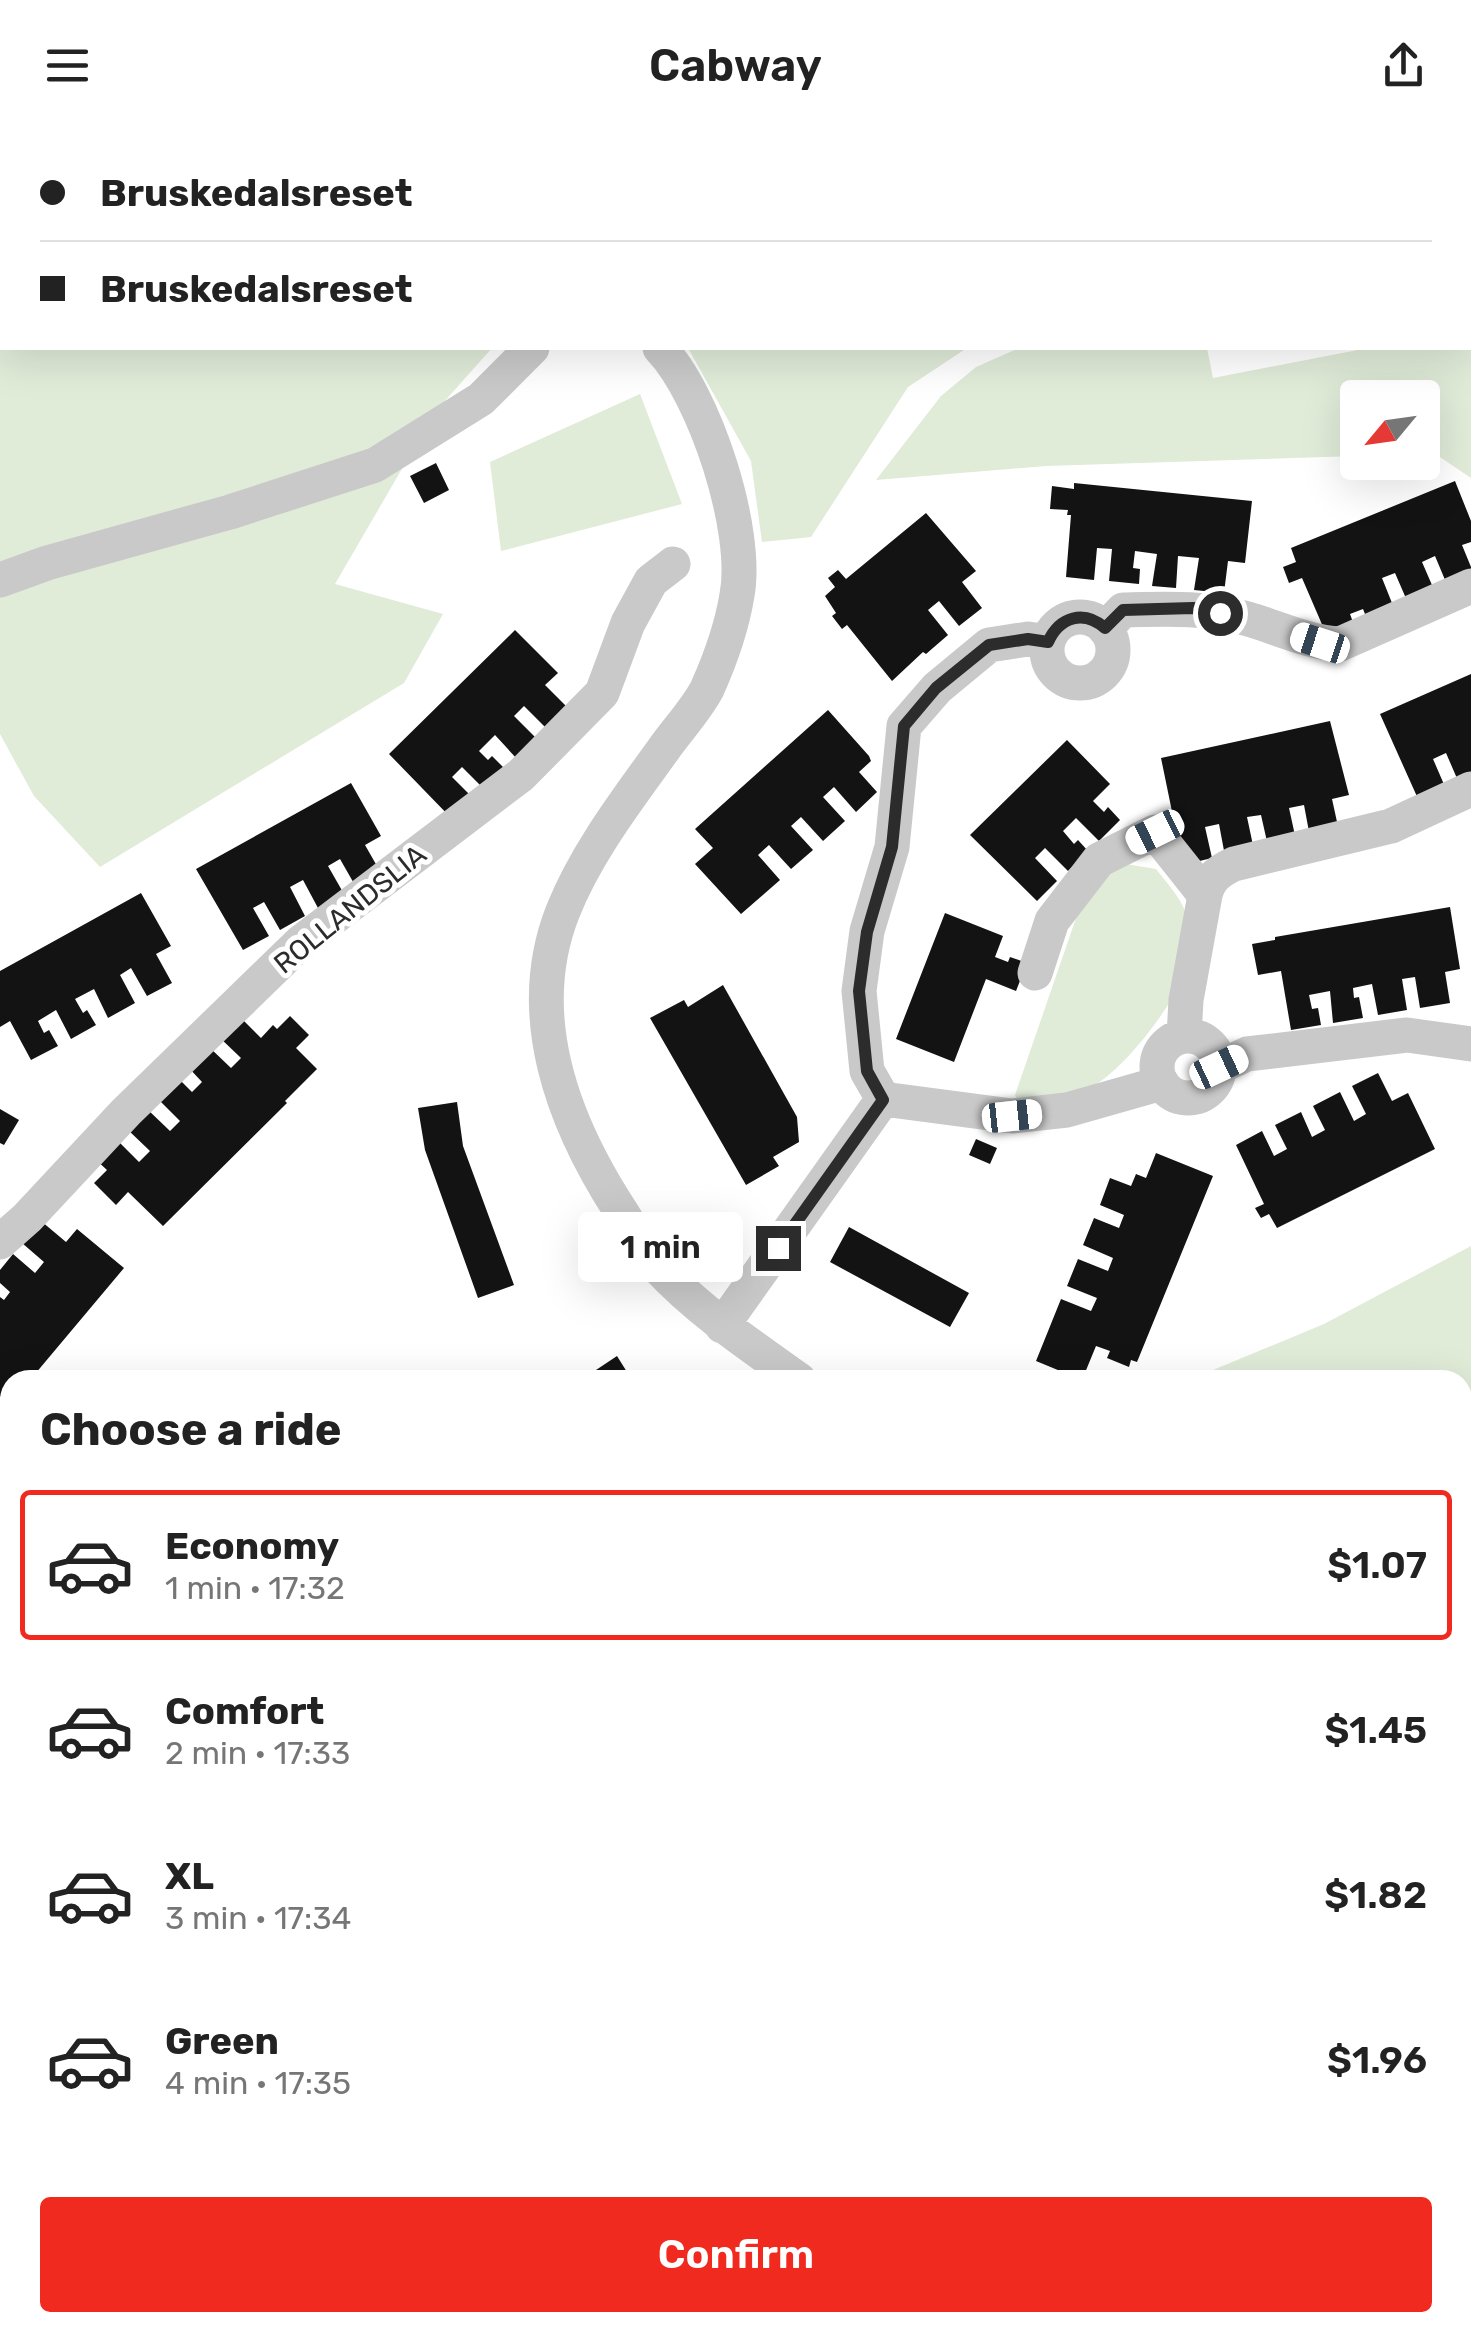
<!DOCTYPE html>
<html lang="en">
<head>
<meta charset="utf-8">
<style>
  :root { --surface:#fff; --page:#f6f6f6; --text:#222; --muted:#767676; --line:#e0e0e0; --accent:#f12a20 }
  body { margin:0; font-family:Rubik,sans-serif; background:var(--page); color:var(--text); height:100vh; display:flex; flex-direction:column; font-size:38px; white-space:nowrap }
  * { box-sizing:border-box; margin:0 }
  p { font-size:32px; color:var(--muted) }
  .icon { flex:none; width:55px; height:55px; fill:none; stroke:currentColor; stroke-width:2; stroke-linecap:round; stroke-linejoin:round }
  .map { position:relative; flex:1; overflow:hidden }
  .drawer { position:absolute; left:0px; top:1240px; width:1472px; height:962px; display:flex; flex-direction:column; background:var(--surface); border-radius:30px 30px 0 0; box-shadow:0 10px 40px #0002 }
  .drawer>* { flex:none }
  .guide { position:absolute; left:0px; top:0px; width:1472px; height:220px; box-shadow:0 10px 40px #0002; display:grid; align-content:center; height:220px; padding:0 40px; background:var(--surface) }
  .needle { width:65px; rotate:241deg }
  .controls { position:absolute; left:1340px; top:250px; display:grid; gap:20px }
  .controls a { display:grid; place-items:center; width:100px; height:100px; border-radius:10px; background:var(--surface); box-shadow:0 10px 40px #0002; font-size:50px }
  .end { position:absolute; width:45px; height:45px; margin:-22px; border:12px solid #2c2c2c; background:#fff; box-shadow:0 0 0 5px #fff }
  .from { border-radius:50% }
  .bubble { position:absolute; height:70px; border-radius:10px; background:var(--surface); box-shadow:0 10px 40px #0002; font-size:32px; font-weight:600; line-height:70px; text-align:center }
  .car { position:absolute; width:30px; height:60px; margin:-30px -15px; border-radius:12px; box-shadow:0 0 8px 2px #0007; background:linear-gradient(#fff 24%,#345 0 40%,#fff 0 76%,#345 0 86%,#fff 0) }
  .guide b { display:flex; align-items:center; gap:35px; height:95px; font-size:38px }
  .guide b+b { border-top:2px solid var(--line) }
  .guide i { width:25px; height:25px; background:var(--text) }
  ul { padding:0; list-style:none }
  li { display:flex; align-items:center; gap:30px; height:150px; margin:0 20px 15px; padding:0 20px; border:5px solid transparent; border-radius:10px }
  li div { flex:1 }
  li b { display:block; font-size:38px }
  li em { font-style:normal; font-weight:600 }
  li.active { border-color:var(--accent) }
  li>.icon { width:90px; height:90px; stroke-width:1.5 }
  h2 { padding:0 40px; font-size:45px; line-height:120px }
  .cta { display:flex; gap:20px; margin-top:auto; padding:20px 40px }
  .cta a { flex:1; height:115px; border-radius:10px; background:var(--accent); color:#fff; font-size:40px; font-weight:600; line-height:115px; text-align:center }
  header { display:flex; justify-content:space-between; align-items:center; height:130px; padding:0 40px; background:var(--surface); font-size:45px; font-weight:600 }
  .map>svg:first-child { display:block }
  .green { fill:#e0ebd8 }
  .building { fill:#131313 }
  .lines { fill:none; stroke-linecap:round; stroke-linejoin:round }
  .street { stroke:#c9c9c9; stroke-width:35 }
  .route { stroke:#2c2c2c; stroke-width:12 }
  .labels { text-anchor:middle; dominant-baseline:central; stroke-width:10; stroke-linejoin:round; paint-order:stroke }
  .street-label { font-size:28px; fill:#2c2c2c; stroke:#fff }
</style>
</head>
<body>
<header><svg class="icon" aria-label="menu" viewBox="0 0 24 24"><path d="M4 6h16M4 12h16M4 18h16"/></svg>Cabway<svg class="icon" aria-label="share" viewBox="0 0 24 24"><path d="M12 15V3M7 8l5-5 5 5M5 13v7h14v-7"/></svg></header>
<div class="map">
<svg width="1471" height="2202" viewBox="0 0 1471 2202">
  <rect width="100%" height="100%" fill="#fff"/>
  <!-- green -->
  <path class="green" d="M 712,0 L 1205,0 L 711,2 Z
    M 1471,197 L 1471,348 L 1434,323 L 1423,324 L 1422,268 L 1358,268 L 1357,326 L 1046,336 L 876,350 L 941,266 L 976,237 L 1019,218 L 1207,218 L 1213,248 L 1368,218 L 1470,218 Z
    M 4,218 L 492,218 L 410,310 L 410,325 L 335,454 L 443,484 L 404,553 L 100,737 L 34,666 L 0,604 L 0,220 Z
    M 688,218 L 967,218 L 908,257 L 811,407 L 762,412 L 751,331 Z
    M 640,264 L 682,374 L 501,421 L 490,332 Z
    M 1120,733 L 1156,739 C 1170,757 1189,776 1189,800 C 1189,816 1183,846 1176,861 C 1161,890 1123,938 1095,955 C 1072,968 1045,969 1019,973 L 1015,965 L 1084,765 Z
    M 1471,1116 L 1471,1277 L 1463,1276 L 1462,1250 L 1189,1250 L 1324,1194 Z"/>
  <!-- building -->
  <path class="building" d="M 436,333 L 449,360 L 424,373 L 410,346 Z
    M 1455,351 L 1471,391 L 1471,412 L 1462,415 L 1471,437 L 1471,447 L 1448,457 L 1435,426 L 1422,432 L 1435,462 L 1408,473 L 1395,443 L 1382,448 L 1394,478 L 1367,489 L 1363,479 L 1350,484 L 1354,495 L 1327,506 L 1302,448 L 1289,453 L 1283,437 L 1296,432 L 1291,418 Z
    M 1074,353 L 1252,371 L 1245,433 L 1228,431 L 1224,463 L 1194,460 L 1199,428 L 1178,426 L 1176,458 L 1152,456 L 1157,424 L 1135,421 L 1133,438 L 1140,439 L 1139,454 L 1109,451 L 1112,419 L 1097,418 L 1094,450 L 1066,447 L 1071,385 L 1067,385 L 1068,380 L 1050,379 L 1052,356 L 1074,359 Z
    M 926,383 L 976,441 L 962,452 L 982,478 L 959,496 L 939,471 L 928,480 L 948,505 L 926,524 L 923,522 L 892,551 L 847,495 L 842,499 L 832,486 L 836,483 L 825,466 L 835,457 L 828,448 L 838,440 L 846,449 Z
    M 515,500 L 558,543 L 545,555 L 568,578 L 547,599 L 524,576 L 514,586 L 537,609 L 517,629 L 495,605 L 479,621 L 488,630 L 492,626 L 506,640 L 485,660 L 462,637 L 452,647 L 475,670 L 454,691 L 389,624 Z
    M 1471,544 L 1471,648 L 1459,653 L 1446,623 L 1433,629 L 1446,659 L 1419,671 L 1380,584 Z
    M 828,580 L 869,626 L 871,631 L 859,642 L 877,662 L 856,682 L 834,657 L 823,667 L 845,691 L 823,711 L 801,687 L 791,696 L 813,720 L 791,739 L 769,715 L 758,725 L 780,750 L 741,784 L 695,734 L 713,718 L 695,699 Z
    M 1330,591 L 1349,665 L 1332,669 L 1339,701 L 1310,707 L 1304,675 L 1289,678 L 1296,710 L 1268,716 L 1261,685 L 1247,687 L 1254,720 L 1225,726 L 1219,694 L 1205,697 L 1212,728 L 1183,735 L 1161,628 Z
    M 1067,610 L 1110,654 L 1093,671 L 1104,682 L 1108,677 L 1120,690 L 1099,711 L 1076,688 L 1063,701 L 1074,714 L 1078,710 L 1088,721 L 1068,741 L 1045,718 L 1035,728 L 1057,751 L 1037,771 L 970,705 Z
    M 351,653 L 381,706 L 365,715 L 381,743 L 356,757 L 340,729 L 328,736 L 344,764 L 318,778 L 303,750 L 290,757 L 305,786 L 280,800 L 264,772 L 253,778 L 269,806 L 243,820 L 196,739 Z
    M 141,763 L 171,816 L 156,824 L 172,853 L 147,866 L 131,838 L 120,845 L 135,873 L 108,888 L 94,859 L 75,869 L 83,883 L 87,880 L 96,895 L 71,909 L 56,880 L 38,891 L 44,903 L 49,900 L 58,916 L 31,930 L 10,891 L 0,897 L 0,841 Z
    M 1450,777 L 1460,839 L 1445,842 L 1450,873 L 1420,878 L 1415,847 L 1402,849 L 1407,880 L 1378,885 L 1372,854 L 1353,858 L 1354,868 L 1359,867 L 1363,888 L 1333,893 L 1330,861 L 1309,865 L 1312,879 L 1318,878 L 1321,895 L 1291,900 L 1281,841 L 1258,845 L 1252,814 L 1275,810 L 1275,807 Z
    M 945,783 L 1003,806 L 995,827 L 1008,832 L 1010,827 L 1027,833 L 1016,861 L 986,849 L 954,932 L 896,909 Z
    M 723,855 L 797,987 L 799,1012 L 773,1027 L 779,1036 L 746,1055 L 650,888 L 684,870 L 688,877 Z
    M 238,885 L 261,908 L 273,895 L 277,899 L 290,886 L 309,905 L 296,918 L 317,939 L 285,971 L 287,973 L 163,1096 L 128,1062 L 116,1075 L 94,1053 L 107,1040 L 95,1029 L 116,1009 L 139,1032 L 150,1021 L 127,999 L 146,978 L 170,1001 L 180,991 L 157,968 L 177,947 L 192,962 L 202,952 L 188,937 L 208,916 L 231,938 L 241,928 L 218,906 Z
    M 1378,943 L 1392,971 L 1408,963 L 1435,1019 L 1277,1098 L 1269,1084 L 1261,1088 L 1255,1078 L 1264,1074 L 1236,1015 L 1262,1001 L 1274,1026 L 1287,1019 L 1275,995 L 1301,982 L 1312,1007 L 1325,1000 L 1313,976 L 1340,962 L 1354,991 L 1366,984 L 1352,956 Z
    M 457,972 L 463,1016 L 514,1155 L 478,1168 L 425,1020 L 418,978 Z
    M 0,979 L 19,990 L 4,1015 L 0,1013 Z
    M 976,1009 L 997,1018 L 990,1034 L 969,1025 Z
    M 1156,1023 L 1213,1046 L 1137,1232 L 1131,1230 L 1129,1237 L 1107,1228 L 1110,1221 L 1096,1216 L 1082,1250 L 1036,1231 L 1061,1169 L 1091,1181 L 1097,1168 L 1067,1156 L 1078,1129 L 1108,1141 L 1113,1128 L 1083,1115 L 1094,1088 L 1119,1098 L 1124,1085 L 1100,1075 L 1110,1048 L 1131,1056 L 1136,1044 L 1146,1048 Z
    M 41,1091 L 66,1112 L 77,1099 L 124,1138 L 30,1250 L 10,1250 L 10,1274 L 0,1266 L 0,1167 L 4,1170 L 10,1162 L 0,1153 L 0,1140 L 13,1124 L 35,1143 L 44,1132 L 22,1113 Z
    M 849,1097 L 969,1163 L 950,1197 L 830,1132 Z
    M 617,1226 L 632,1250 L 581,1250 Z
    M 5,1436 L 10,1438 L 10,1529 L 6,1530 L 8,1540 L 0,1541 L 0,1440 Z
    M 1466,2028 L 1471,2030 L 1471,2099 L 1462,2096 L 1462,2041 Z
    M 1462,2155 L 1471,2161 L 1471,2185 L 1460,2202 L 1385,2202 L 1391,2192 L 1462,2192 Z
    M 198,2192 L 246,2192 L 247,2200 L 199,2202 Z
    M 1202,2192 L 1273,2192 L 1266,2202 L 1195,2202 Z"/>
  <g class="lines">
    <!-- street -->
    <path class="street" d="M 40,0 L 41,2
      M 683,2 L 685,0
      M 0,69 L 2,68
      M 660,218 C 705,265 749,400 737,465 C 732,496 720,530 707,559 C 696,580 677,600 663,620 C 627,670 586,723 563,781 C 522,884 563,992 620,1080 C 632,1098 643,1121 658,1137 C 699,1181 750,1215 799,1250
      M 0,450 L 47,433 L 230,382 L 375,335 L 481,269 L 532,218
      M1047 520a33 33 0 1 1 66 0a33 33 0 1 1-66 0Z
      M 1105,499 L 1123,480 C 1166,479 1206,477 1248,489 C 1279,498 1307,512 1340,514 L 1471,456
      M 1035,843 L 1052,791 L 1099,730 L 1155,702 L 1205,765
      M 1184,906 L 1186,870 L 1205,765 C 1209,748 1219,741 1234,734 L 1391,696 L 1471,659
      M1157 937a31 31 0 1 1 62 0a31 31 0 1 1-62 0Z
      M 1219,937 L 1247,924 L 1407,905 L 1471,914
      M 883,969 L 867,941 L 859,861 L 867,801 L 892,717 L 904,596 L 937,558 L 989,515 L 1028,509 L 1048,512
      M 0,1112 L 27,1088 L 126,982 L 300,813 L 521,645 L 602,563 L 628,493 L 651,451 L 673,434
      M 722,1196 L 883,969 L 1012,986 L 1067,980 L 1162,953
      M 1462,1325 L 1471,1330
      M 1462,1541 L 1471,1534
      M 1462,1753 L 1471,1758
      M 0,2008 L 10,2007
      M 0,2092 L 10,2086
      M 1031,2192 L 1060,2202
      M 642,2202 L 643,2192"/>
  </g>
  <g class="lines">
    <!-- route -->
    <path class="route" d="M 778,1118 L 883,970 L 867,941 L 859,861 L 867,802 L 892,717 L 904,596 L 936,558 L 989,515 L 1028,509 L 1048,512 C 1060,486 1084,480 1105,498 L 1123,480 L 1193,478 L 1220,483"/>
  </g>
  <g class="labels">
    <!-- street labels -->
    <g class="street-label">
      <text transform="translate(350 779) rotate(-39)">ROLLANDSLIA</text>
    </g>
  </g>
</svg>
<div class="controls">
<a><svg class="needle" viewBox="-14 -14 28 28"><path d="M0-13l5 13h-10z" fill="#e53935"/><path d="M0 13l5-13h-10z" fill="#767676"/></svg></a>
</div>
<i class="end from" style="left:1220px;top:483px"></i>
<i class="end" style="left:778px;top:1118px"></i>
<div class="bubble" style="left:578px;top:1082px;width:165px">1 min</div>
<i class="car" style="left:1320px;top:513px;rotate:288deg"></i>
<i class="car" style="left:1155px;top:702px;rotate:244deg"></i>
<i class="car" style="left:1219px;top:937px;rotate:65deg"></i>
<i class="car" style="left:1012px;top:986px;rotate:84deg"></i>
<div class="guide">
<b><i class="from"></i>Bruskedalsreset</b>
<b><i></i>Bruskedalsreset</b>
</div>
<section class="drawer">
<h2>Choose a ride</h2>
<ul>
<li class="active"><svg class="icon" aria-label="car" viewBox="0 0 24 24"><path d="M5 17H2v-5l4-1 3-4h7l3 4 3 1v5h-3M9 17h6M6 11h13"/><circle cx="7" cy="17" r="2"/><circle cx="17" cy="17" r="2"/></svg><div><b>Economy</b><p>1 min · 17:32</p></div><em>$1.07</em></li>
<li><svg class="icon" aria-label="car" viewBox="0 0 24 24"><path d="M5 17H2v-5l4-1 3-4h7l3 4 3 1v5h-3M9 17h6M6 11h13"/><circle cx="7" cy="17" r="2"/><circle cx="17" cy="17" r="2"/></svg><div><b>Comfort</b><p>2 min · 17:33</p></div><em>$1.45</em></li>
<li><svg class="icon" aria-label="car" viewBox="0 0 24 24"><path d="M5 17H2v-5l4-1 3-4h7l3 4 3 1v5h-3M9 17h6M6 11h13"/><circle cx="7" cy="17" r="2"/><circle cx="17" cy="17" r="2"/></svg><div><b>XL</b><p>3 min · 17:34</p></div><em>$1.82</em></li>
<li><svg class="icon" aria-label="car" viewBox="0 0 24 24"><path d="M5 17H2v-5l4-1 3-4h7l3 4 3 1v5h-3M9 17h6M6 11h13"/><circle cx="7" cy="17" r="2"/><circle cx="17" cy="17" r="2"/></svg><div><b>Green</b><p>4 min · 17:35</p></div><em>$1.96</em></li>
</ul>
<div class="cta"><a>Confirm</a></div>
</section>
</div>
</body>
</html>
